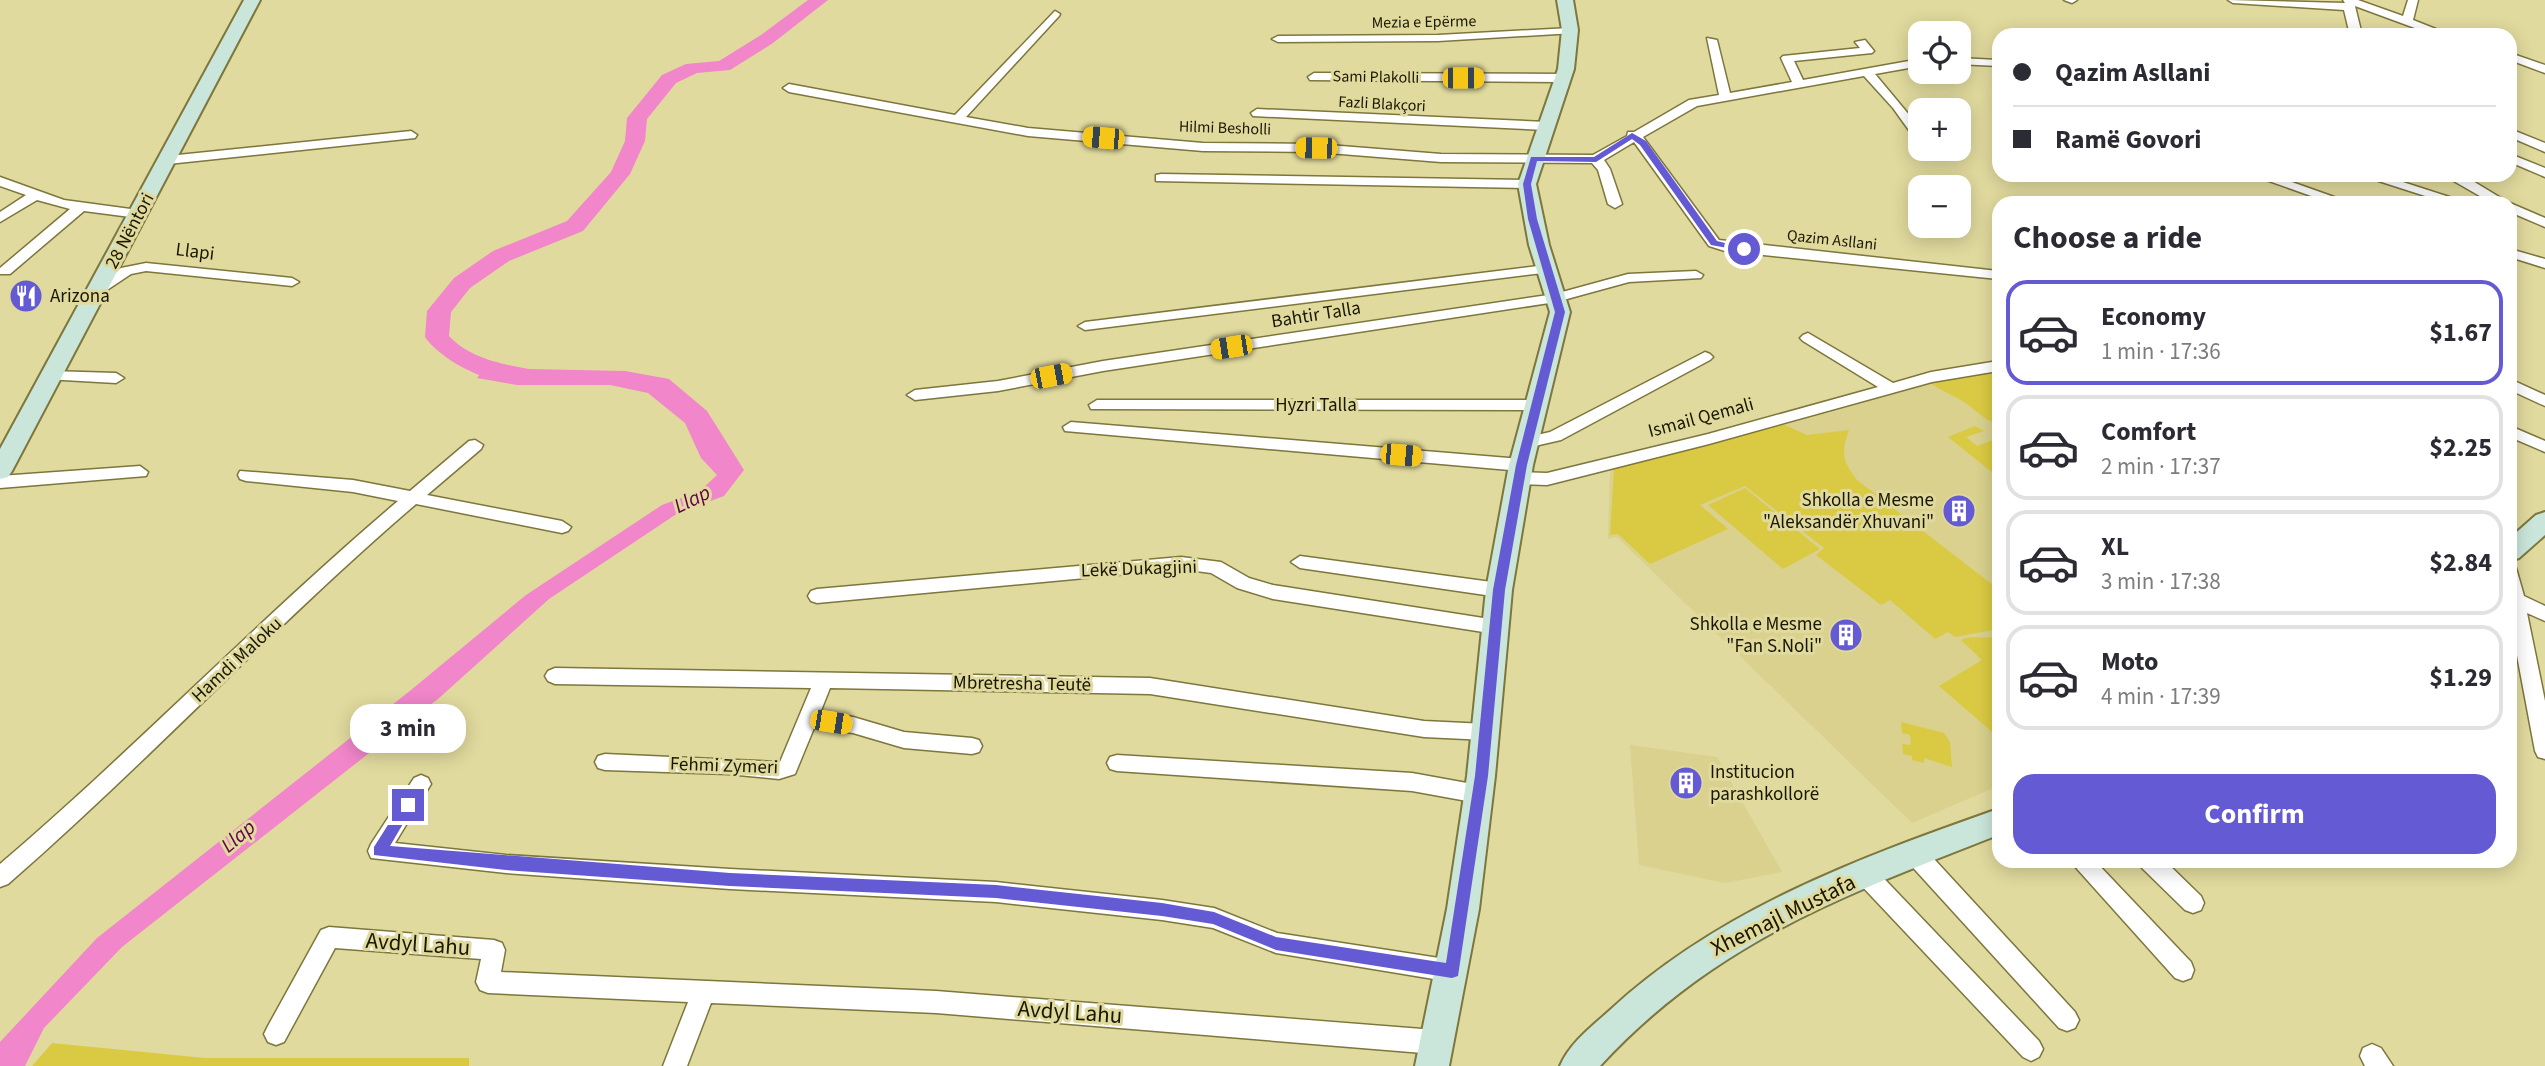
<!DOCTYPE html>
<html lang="en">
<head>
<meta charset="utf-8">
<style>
  :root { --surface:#fff; --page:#f7f7f7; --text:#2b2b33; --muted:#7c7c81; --line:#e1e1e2; --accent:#645ad3 }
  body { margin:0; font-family:"Source Sans 3",sans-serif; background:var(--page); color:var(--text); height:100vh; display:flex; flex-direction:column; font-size:26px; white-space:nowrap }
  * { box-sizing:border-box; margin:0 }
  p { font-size:23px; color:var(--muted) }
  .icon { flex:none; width:38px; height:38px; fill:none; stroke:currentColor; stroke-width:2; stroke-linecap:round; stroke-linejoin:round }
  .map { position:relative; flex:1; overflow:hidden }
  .drawer { position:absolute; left:1992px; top:196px; width:525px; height:672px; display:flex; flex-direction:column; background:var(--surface); border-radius:21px; box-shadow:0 4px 18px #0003 }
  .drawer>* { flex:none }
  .hud { position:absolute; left:1992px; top:28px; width:525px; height:154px; border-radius:21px; box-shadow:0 4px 18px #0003; display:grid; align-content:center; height:154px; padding:0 21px; background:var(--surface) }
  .tools { position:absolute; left:1908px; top:21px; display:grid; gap:14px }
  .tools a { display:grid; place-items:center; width:63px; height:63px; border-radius:14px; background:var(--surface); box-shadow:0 4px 18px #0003; font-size:35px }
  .end { position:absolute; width:32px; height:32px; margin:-16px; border:9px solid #645ad3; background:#fff; box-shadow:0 0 0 4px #fff }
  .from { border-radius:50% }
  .bubble { position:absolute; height:49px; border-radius:21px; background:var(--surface); box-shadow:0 4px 18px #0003; font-size:23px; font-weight:700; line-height:49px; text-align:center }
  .car { position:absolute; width:21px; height:42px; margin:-21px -10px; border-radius:9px; box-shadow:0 0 5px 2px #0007; background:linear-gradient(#f5c518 24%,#345 0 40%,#f5c518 0 76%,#345 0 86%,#f5c518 0) }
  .hud b { display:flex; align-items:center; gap:24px; height:66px; font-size:26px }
  .hud b+b { border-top:2px solid var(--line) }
  .hud i { width:18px; height:18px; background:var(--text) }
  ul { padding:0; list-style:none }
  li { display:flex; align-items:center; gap:21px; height:105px; margin:0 14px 10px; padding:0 7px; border:4px solid var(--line); border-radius:21px }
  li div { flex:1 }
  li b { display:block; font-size:26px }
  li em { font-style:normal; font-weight:700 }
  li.selected { border-color:var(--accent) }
  li>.icon { width:63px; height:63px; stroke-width:1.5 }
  h2 { padding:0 21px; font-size:32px; line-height:84px }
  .cta { display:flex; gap:14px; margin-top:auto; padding:14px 21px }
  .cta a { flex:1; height:80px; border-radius:21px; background:var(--accent); color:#fff; font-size:28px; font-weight:700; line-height:80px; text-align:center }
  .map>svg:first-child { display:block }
  .built { fill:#d9d18d }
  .green { fill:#daca43 }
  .water { fill:#f186ca }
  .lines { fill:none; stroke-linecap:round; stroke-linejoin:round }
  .river { fill:#f186ca; fill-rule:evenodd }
  .street-casing { stroke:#7d763d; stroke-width:3 }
  .secondary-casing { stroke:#7d763d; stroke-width:4 }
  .street { fill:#fff; fill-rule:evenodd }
  .secondary { fill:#cae6da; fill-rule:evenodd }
  .route { fill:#645ad3 }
  .labels { text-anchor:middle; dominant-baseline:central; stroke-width:6; stroke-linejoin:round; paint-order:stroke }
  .far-street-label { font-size:16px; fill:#1a1701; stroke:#e1da9e }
  .street-label { font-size:19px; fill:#1a1701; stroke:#e1da9e }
  .poi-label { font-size:19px; fill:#1a1701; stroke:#e1da9e; text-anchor:start }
  .water-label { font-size:21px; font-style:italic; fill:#63004a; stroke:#e1da9e }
  .near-street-label { font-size:23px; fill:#1a1701; stroke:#e1da9e }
</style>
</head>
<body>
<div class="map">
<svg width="2545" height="1066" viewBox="0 0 2545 1066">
  <rect width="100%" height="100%" fill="#e1da9e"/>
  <!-- built -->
  <path class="built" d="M 1998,369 L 1998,786 L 1912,823 L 1617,537 L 1608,539 L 1610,468 L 1900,390 Z
    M 1630,745 L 1717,757 L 1782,872 L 1725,883 L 1639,865 Z"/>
  <!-- green -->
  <path class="green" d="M 1994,368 L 1998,369 L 1998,424 C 1984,420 1976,410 1964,402 C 1951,394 1941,391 1928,381 Z
    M 1783,424 L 1807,435 L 1849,430 C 1841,453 1842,460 1857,480 L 1998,589 L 1998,629 L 1955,637 L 1948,632 L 1935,639 L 1890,600 L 1881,605 L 1816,555 L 1824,548 L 1745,486 L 1700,505 L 1728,529 L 1650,564 L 1618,534 L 1610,535 L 1614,469 Z
    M 1975,426 L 1984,431 L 1966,437 L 1977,446 L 1998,438 L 1998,477 L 1948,437 Z
    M 1745,488 L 1820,549 L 1783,569 L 1708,505 Z
    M 1998,637 L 1998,737 L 1939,686 L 1982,660 L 1961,640 C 1970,635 1987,639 1998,637 Z
    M 1901,722 L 1944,733 L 1950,742 L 1952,767 L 1924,758 L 1924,763 L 1912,760 L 1912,756 L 1903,754 L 1902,744 L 1911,745 L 1910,735 L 1902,733 Z
    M 52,1043 L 205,1058 L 469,1058 L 469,1066 L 32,1066 Z"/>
  <!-- water -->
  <path class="water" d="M 489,362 L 529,369 L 625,371 L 669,379 L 707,411 L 744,470 L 724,496 L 678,513 L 549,599 L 438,699 L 122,947 L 44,1028 L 25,1066 L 0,1066 L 0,1042 L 97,938 L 411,690 L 526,595 L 662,505 L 700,491 L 717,475 L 701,458 L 685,423 L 648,393 L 610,385 L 517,385 L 477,378 Z"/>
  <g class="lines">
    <!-- river -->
    <path class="river" d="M 808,0 L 828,0 L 773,43 L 730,70 L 697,73 L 676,83 L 647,119 L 645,141 L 630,174 L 583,231 L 509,261 L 470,288 L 451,312 L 449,336 C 471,359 500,363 530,370 L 533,376 L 530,382 C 499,390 443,363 425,337 L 427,311 L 454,278 L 493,251 L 567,221 L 611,172 L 625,141 L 627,118 L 662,75 L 686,64 L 719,61 L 761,35 Z"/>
    <defs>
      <path id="street" d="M 2064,0 L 2077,0 L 2072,3 Z
        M 2228,0 L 2345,3 L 2343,0 L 2358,0 L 2403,16 L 2408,0 L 2418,0 L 2413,20 L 2451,35 L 2434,35 L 2355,6 L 2362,35 L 2350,35 L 2344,10 L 2233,3 Z
        M 1055,11 L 1060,14 L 1059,16 L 966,117 L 1028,128 L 1203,143 L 1316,144 L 1441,154 L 1593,155 L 1627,136 L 1628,132 L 1634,132 L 1689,100 L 1719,95 L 1707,38 L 1717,40 L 1730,93 L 1792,82 L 1781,58 L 1783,56 L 1860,48 L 1855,42 L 1865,40 L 1874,51 L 1872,53 L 1794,61 L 1803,80 L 1920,59 L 1920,66 L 1875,74 L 1920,128 L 1920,141 L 1916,140 L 1893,108 L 1864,76 L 1697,106 L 1643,137 L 1719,240 L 1998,271 L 1998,279 L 1725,251 L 1709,246 L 1634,142 L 1604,160 L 1610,169 L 1622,204 L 1615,208 L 1608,204 L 1598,170 L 1592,163 L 1441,162 L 1316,152 L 1203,151 L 1028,136 L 789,92 L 783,88 L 789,84 L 955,115 Z
        M 1570,28 L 1576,31 L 1574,33 L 1438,41 L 1278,42 L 1272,39 L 1278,36 L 1438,35 Z
        M 2510,53 L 2545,65 L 2545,73 L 2510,60 Z
        M 1958,58 L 1998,60 L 1998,66 L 1958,64 Z
        M 1314,73 L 1564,74 L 1570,78 L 1564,82 L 1310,80 L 1308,77 Z
        M 1257,109 L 1547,122 L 1553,126 L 1547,130 L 1253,116 L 1251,113 Z
        M 2510,129 L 2545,143 L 2545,152 L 2510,137 Z
        M 411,131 L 417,135 L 415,138 L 168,164 L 162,160 L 168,156 Z
        M 2510,154 L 2545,168 L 2545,177 L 2510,162 Z
        M 1161,174 L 1527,180 L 1534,184 L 1527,188 L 1156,181 L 1156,175 Z
        M 2252,175 L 2272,175 L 2351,203 L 2331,203 Z
        M 2360,175 L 2381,175 L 2468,203 L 2447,203 Z
        M 2452,175 L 2463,175 L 2509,203 L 2492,203 L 2452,180 Z
        M 0,177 L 64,200 L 138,210 L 145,214 L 138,218 L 84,211 L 10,274 L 0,274 L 0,268 L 70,209 L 37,200 L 0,222 L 0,212 L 26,195 L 0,186 Z
        M 2510,203 L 2545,218 L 2545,227 L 2510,212 Z
        M 2510,249 L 2545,259 L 2545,268 L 2510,257 Z
        M 146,263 L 292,278 L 299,282 L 292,286 L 146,271 L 131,274 L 104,292 L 94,292 L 92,289 L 121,268 Z
        M 1546,265 L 1551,266 L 1551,272 L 1085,330 L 1078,326 L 1085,322 Z
        M 1696,271 L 1703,275 L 1701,278 L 1629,282 L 1556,302 L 1103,371 L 998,391 L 915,400 L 907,395 L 915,390 L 998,381 L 1103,361 L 1555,294 L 1628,274 Z
        M 1808,333 L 1893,383 L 1931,372 L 1998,361 L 1998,371 L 1932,382 L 1709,444 L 1547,485 L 1519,484 L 1511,478 L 1519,472 L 1547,473 L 1708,434 L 1878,387 L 1803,341 L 1800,338 L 1803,335 Z
        M 1705,352 L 1710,354 L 1713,357 L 1710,360 L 1561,440 L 1526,448 L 1518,443 L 1520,439 L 1550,432 Z
        M 50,371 L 116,373 L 124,378 L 116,383 L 45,379 L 42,376 L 45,373 Z
        M 2510,379 L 2545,395 L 2545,406 L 2510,390 Z
        M 1097,400 L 1535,400 L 1543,405 L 1535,410 L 1091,409 L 1089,405 Z
        M 1071,422 L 1521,459 L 1529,465 L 1521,471 L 1065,431 L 1063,427 Z
        M 2510,426 L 2545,441 L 2545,452 L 2510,437 Z
        M 475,440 L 483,445 L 481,449 L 427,495 L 562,521 L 571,527 L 568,531 L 562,533 L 416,504 C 275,625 148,762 8,884 L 0,887 L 0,864 C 137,747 261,617 398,501 L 353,492 L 246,481 L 240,479 L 238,475 L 240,471 L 353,480 L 410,491 L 469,441 Z
        M 140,466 L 148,472 L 146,476 L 0,488 L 0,476 Z
        M 1300,556 L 1499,583 L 1505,585 L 1508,590 L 1505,595 L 1499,597 L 1300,568 L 1291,562 Z
        M 1181,557 L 1221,562 L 1249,578 L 1273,585 L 1496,620 L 1503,622 L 1505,627 L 1503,632 L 1496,634 L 1273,599 L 1237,588 L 1211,573 L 1181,569 L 817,603 L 811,601 L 808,596 L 811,591 L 817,589 Z
        M 2510,566 L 2516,568 L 2524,596 L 2545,606 L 2545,621 L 2527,613 L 2545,701 L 2545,759 L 2538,757 L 2535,751 L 2510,618 Z
        M 555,668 L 1150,678 L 1424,721 L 1486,724 L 1493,726 L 1496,732 L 1493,738 L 1486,740 L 1424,737 L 1150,694 L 830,688 L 820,713 L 853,717 L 904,732 L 972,738 L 979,740 L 982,746 L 979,752 L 972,754 L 904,748 L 853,733 L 814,728 L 795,774 L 779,779 L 728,774 L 605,770 L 598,768 L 595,762 L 598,756 L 605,754 L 780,762 L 811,688 L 555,684 L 548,681 L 545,676 L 548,671 Z
        M 1117,755 L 1412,773 L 1478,785 L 1485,788 L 1488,794 L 1485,800 L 1478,803 L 1412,791 L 1117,771 L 1110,769 L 1107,763 L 1110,757 Z
        M 421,775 L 428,778 L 431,784 L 395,843 L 506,855 L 730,869 L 996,882 L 1162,900 L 1214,908 L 1277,933 L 1452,960 L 1460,963 L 1463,971 L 1460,979 L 1452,982 L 1276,953 L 1213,928 L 1162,920 L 996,902 L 730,889 L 506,873 L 371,858 L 368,851 L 371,844 L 414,778 Z
        M 1915,845 L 1923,847 L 2075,1012 L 2079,1020 L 2075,1028 L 2067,1031 L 2059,1028 L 1907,861 L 1904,854 L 1907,847 Z
        M 2070,861 L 2095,861 L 2191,962 L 2194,970 L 2191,978 L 2183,981 L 2175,978 Z
        M 2139,861 L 2165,861 L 2201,896 L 2204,903 L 2201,910 L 2193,913 L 2185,910 L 2142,868 Z
        M 1865,864 L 1873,867 L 2039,1041 L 2043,1049 L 2039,1057 L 2031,1061 L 2023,1057 L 1857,881 L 1854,874 L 1857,867 Z
        M 329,927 L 494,940 L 502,943 L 505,950 L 501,972 L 936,991 L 1435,1030 L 1443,1034 L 1447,1042 L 1443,1050 L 1435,1054 L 936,1013 L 711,1003 L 687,1066 L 663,1066 L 688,1002 L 488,993 L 480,990 L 476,982 L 481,959 L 335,948 L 284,1042 L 276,1045 L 268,1042 L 264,1034 L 268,1026 L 321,930 Z
        M 2372,1044 L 2381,1048 L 2393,1066 L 2365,1066 L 2360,1056 L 2363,1048 Z"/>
      <path id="secondary" d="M 244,0 L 260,0 L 12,471 L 8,477 L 0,479 L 0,449 Z
        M 1557,0 L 1573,0 L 1578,30 L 1574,69 L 1536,184 L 1549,245 L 1570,312 L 1533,465 L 1512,590 L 1495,776 L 1479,909 L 1449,1066 L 1415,1066 L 1447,909 L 1467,776 L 1486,590 L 1509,465 L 1550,312 L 1529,245 L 1518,184 L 1558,69 L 1562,30 Z
        M 2545,512 L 2545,535 L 2519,558 L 2510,561 L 2510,538 L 2536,515 Z
        M 1998,809 L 1998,835 C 1845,895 1715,941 1600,1066 L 1560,1066 C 1569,1044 1591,1027 1609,1011 C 1719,909 1859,858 1998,809 Z"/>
    </defs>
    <!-- street casing -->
    <use href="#street" class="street-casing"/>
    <!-- secondary casing -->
    <use href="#secondary" class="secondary-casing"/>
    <!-- street -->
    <use href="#street" class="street"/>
    <!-- secondary -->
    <use href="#secondary" class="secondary"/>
  </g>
  <!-- route -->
  <path class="route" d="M 1632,133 L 1646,141 L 1717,241 L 1749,249 L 1744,251 L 1711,245 L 1640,145 L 1632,139 L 1596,162 L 1537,161 L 1531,184 L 1537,219 L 1565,312 L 1527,465 L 1505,590 L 1488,776 L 1458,976 L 1452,978 L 1276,950 L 1213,924 L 1162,916 L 996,898 L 730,886 L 506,870 L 374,855 L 374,847 L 403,801 L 408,799 L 414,805 L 390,846 L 730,873 L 996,885 L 1162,903 L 1214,912 L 1276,937 L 1446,963 L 1475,776 L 1493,590 L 1516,465 L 1555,312 L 1528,219 L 1523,184 L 1531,157 L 1594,157 Z"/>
  <!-- icons -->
  <defs>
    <symbol id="restaurant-disc" viewBox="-11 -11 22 22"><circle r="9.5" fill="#645ad3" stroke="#e1da9e"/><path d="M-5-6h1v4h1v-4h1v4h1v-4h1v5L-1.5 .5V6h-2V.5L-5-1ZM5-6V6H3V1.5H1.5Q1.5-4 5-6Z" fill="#fff"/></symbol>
    <symbol id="building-disc" viewBox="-11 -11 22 22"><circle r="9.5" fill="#645ad3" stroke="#e1da9e"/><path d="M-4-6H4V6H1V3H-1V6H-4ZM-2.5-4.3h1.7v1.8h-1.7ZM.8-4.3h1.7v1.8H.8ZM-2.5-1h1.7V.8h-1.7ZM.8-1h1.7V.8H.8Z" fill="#fff"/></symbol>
  </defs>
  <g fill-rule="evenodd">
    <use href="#restaurant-disc" x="7" y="277" width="38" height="38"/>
    <use href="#building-disc" x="1940" y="492" width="38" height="38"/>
    <use href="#building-disc" x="1827" y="616" width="38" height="38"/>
    <use href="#building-disc" x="1667" y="764" width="38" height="38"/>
  </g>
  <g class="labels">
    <!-- far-street labels -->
    <g class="far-street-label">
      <text transform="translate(1424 22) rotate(-1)">Mezia e Epërme</text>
      <text transform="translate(1376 77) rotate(1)">Sami Plakolli</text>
      <text transform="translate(1382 104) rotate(3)">Fazli Blakçori</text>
      <text transform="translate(1225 128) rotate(2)">Hilmi Besholli</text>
      <text transform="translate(1832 240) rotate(6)">Qazim Asllani</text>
    </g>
    <!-- street labels -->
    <g class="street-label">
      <text transform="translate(130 231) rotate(-62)">28 Nëntori</text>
      <text transform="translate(195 252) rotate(7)">Llapi</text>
      <text transform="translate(1316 315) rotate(-9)">Bahtir Talla</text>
      <text x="1316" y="405">Hyzri Talla</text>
      <text transform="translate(1701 418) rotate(-15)">Ismail Qemali</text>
      <text transform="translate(1139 569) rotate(-2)">Lekë Dukagjini</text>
      <text transform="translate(237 660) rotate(-43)">Hamdi Maloku</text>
      <text transform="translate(1022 684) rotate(1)">Mbretresha Teutë</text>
      <text transform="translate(724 766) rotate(2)">Fehmi Zymeri</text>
    </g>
    <!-- poi labels -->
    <g class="poi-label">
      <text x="50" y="296">Arizona</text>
      <text x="1934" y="500" text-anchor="end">Shkolla e Mesme<tspan x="1934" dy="22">"Aleksandër Xhuvani"</tspan></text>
      <text x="1822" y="624" text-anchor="end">Shkolla e Mesme<tspan x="1822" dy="22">"Fan S.Noli"</tspan></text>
      <text x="1710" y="772">Institucion<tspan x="1710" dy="22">parashkollorë</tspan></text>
    </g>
    <!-- water labels -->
    <g class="water-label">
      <text transform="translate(692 499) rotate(-26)">Llap</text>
      <text transform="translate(238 836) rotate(-40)">Llap</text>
    </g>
    <!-- near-street labels -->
    <g class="near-street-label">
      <text transform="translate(1783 915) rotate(-26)">Xhemajl Mustafa</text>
      <text transform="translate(418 944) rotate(4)">Avdyl Lahu</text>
      <text transform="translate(1070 1012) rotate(4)">Avdyl Lahu</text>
    </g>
  </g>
</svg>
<div class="tools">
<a><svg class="icon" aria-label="locate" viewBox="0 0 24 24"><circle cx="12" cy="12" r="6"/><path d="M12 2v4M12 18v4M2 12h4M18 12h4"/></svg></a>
<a>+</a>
<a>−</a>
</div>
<i class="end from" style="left:1744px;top:249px"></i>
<i class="end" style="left:408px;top:805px"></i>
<div class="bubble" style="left:350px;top:704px;width:116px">3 min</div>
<i class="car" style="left:1463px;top:78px;rotate:90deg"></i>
<i class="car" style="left:1103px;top:138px;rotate:275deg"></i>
<i class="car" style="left:1316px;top:148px;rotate:271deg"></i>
<i class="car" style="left:1231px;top:347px;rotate:261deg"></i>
<i class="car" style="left:1051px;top:376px;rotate:79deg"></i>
<i class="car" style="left:1401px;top:455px;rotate:95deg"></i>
<i class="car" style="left:831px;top:722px;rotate:99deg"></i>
<div class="hud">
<b><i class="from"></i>Qazim Asllani</b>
<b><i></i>Ramë Govori</b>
</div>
<section class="drawer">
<h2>Choose a ride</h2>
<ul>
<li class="selected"><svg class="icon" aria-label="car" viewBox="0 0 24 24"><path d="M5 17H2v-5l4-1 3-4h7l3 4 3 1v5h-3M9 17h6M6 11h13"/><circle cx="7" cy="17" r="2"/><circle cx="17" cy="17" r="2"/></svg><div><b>Economy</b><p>1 min · 17:36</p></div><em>$1.67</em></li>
<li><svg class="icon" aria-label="car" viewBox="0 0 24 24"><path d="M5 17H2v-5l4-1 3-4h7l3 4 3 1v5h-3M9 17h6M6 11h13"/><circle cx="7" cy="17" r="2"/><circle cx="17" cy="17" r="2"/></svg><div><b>Comfort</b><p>2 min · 17:37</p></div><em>$2.25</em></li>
<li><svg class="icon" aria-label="car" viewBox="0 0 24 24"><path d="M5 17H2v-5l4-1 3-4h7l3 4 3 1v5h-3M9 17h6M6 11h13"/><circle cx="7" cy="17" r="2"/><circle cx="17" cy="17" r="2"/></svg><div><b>XL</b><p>3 min · 17:38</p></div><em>$2.84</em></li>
<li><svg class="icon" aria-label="car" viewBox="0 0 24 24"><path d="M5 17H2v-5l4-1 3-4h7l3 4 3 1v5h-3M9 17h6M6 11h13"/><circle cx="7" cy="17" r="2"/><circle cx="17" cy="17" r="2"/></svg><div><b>Moto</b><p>4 min · 17:39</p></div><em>$1.29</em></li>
</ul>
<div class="cta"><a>Confirm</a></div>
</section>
</div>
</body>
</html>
